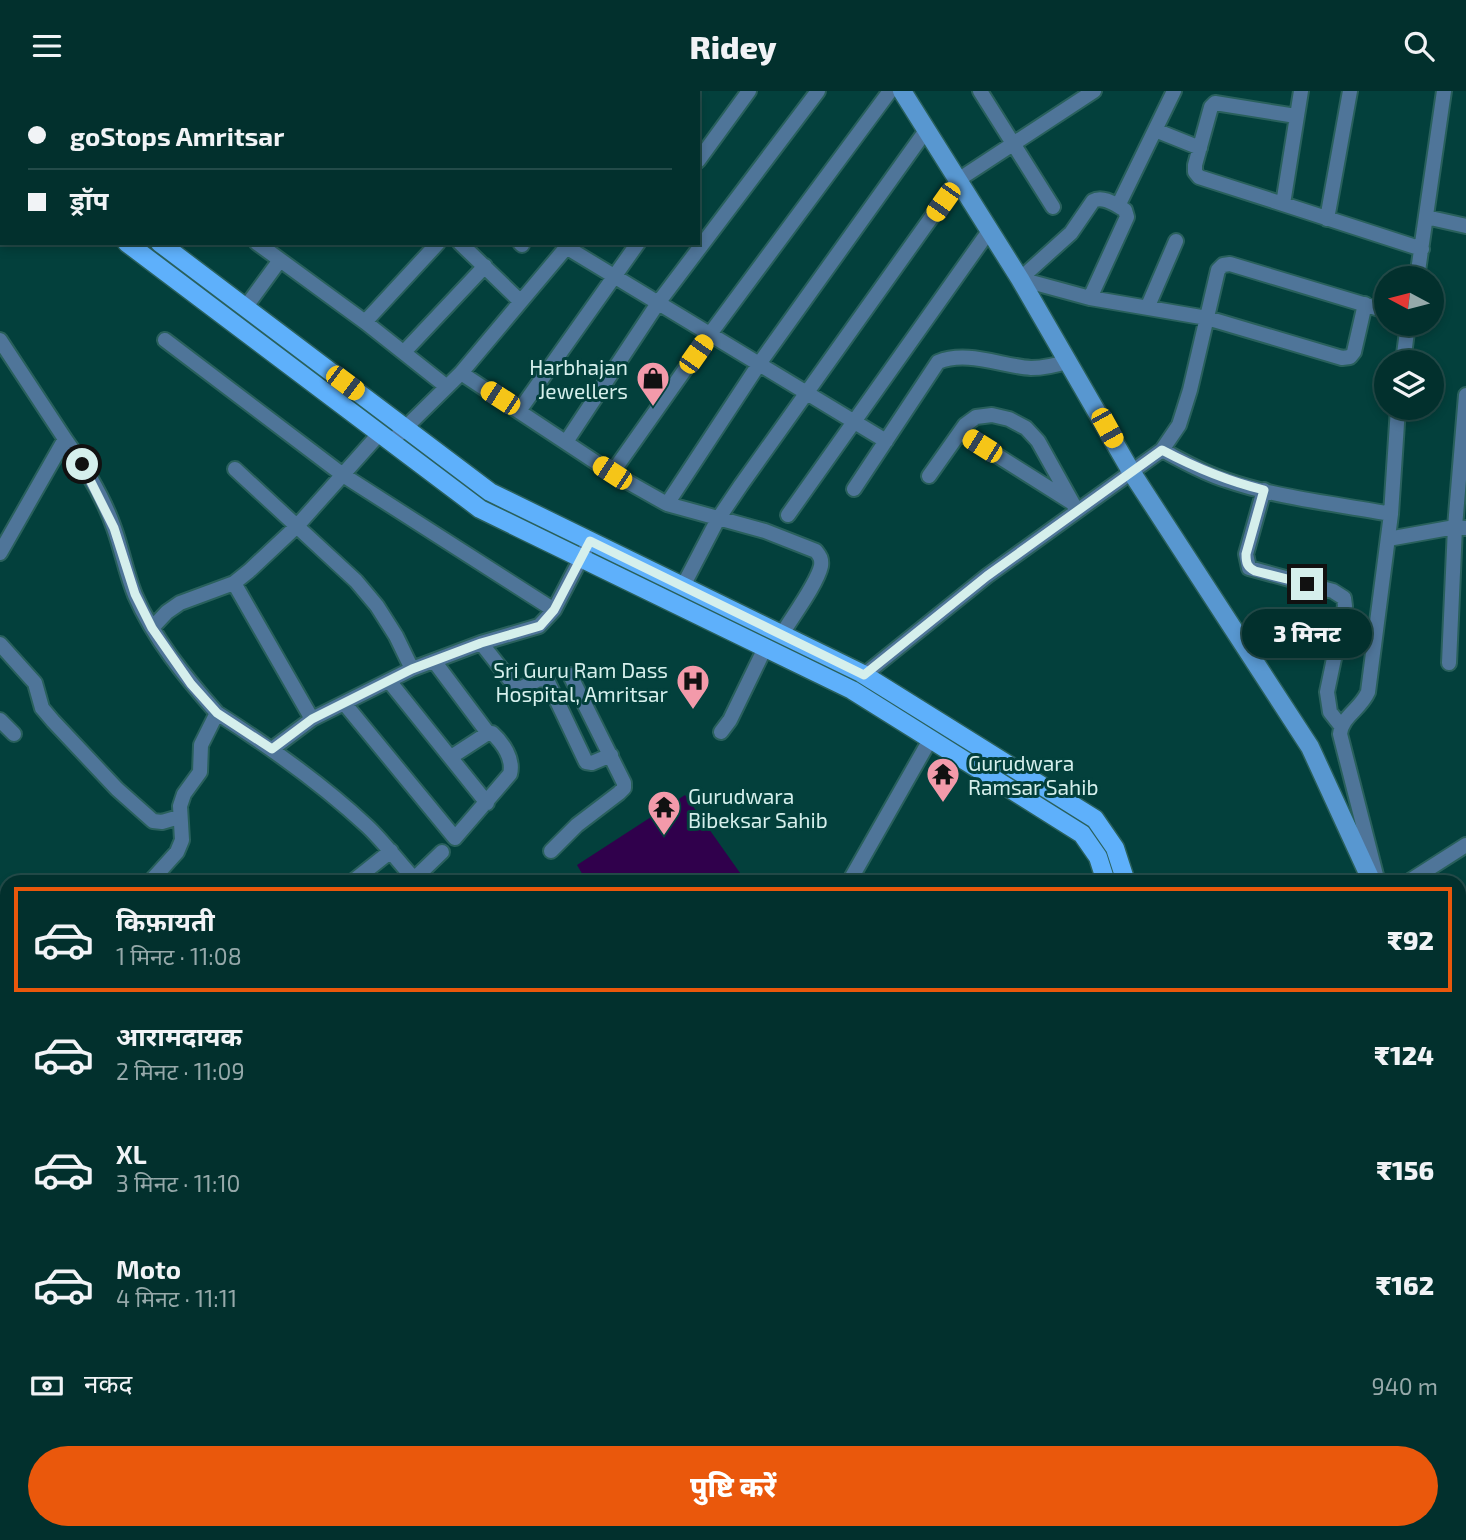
<!DOCTYPE html>
<html lang="hi">
<head>
<meta charset="utf-8">
<style>
  :root { --surface:#02302d; --page:#103c39; --text:#f1f3f6; --muted:#96a9aa; --line:#234b49; --accent:#ea580c }
  body { margin:0; font-family:"Exo 2","Noto Sans Devanagari",sans-serif; background:var(--page); color:var(--text); height:100vh; display:flex; flex-direction:column; font-size:26px; white-space:nowrap }
  * { box-sizing:border-box; margin:0 }
  p { font-size:23px; color:var(--muted) }
  .icon { flex:none; width:38px; height:38px; fill:none; stroke:currentColor; stroke-width:2; stroke-linecap:round; stroke-linejoin:round }
  .map { position:relative; flex:1; overflow:hidden }
  .panel { position:absolute; left:0px; top:784px; width:1466px; height:665px; display:flex; flex-direction:column; background:var(--surface); border-radius:21px 21px 0 0; box-shadow:0 4px 10px #0003,0 0 0 2px var(--line) }
  .panel>* { flex:none }
  .hud { position:absolute; left:0px; top:0px; width:700px; height:154px; box-shadow:0 4px 10px #0003,0 0 0 2px var(--line); display:grid; align-content:center; height:154px; padding:0 28px; background:var(--surface) }
  .needle { width:46px; rotate:277deg }
  .fabs { position:absolute; left:1374px; top:175px; display:grid; gap:14px }
  .fabs a { display:grid; place-items:center; width:70px; height:70px; border-radius:50%; background:var(--surface); box-shadow:0 4px 10px #0003,0 0 0 2px var(--line); font-size:35px }
  .end { position:absolute; width:32px; height:32px; margin:-16px; border:9px solid #d5efec; background:#111; box-shadow:0 0 0 4px #111 }
  .from { border-radius:50% }
  .bubble { position:absolute; height:49px; border-radius:24px; background:var(--surface); box-shadow:0 4px 10px #0003,0 0 0 2px var(--line); font-size:23px; font-weight:800; line-height:49px; text-align:center }
  .car { position:absolute; width:21px; height:42px; margin:-21px -10px; border-radius:9px; box-shadow:0 0 5px 2px #0007; background:linear-gradient(#f5c518 24%,#345 0 40%,#f5c518 0 76%,#345 0 86%,#f5c518 0) }
  .hud b { display:flex; align-items:center; gap:24px; height:66px; font-size:26px }
  .hud b+b { border-top:2px solid var(--line) }
  .hud i { width:18px; height:18px; background:var(--text) }
  ul { padding:12px 0 0; list-style:none }
  li { display:flex; align-items:center; gap:21px; height:105px; margin:0 14px 10px; padding:0 14px; border:4px solid transparent; border-radius:0px }
  li div { flex:1 }
  li b { display:block; font-size:26px }
  li em { font-style:normal; font-weight:800 }
  li.on { border-color:var(--accent) }
  li>.icon { width:63px; height:63px; stroke-width:1.5 }
  .pay { display:flex; align-items:center; gap:18px; height:77px; padding:0 28px; font-size:26px }
  .pay p { margin-inline-start:auto }
  .cta { display:flex; gap:14px; margin-top:auto; padding:14px 28px }
  .cta a { flex:1; height:80px; border-radius:42px; background:var(--accent); color:#fff; font-size:28px; font-weight:800; line-height:80px; text-align:center }
  header { display:flex; justify-content:space-between; align-items:center; height:91px; padding:0 28px; background:var(--surface); font-size:32px; font-weight:800 }
  .map>svg:first-child { display:block }
  .green { fill:#8a3e4f }
  .water { fill:#30004c }
  .lines { fill:none; stroke-linecap:round; stroke-linejoin:round }
  .street-casing { stroke:#29605c; stroke-width:18 }
  .secondary-casing { stroke:#29605c; stroke-width:21 }
  .primary-casing { stroke:#29605c; stroke-width:21 }
  .street { stroke:#4f7599; stroke-width:14 }
  .secondary { stroke:#5897d0; stroke-width:18 }
  .primary { stroke:#5eb0fb; stroke-width:18 }
  .route { stroke:#d5efec; stroke-width:9 }
  .labels { text-anchor:middle; dominant-baseline:central; stroke-width:6; stroke-linejoin:round; paint-order:stroke }
  .poi-label { font-size:21px; fill:#d5efec; stroke:#03403c; text-anchor:end }
</style>
</head>
<body>
<header><svg class="icon" aria-label="menu" viewBox="0 0 24 24"><path d="M4 6h16M4 12h16M4 18h16"/></svg>Ridey<svg class="icon" aria-label="search" viewBox="0 0 24 24"><circle cx="10" cy="10" r="6"/><path d="M15 15l6 6"/></svg></header>
<div class="map">
<svg width="1466" height="1449" viewBox="0 0 1466 1449">
  <rect width="100%" height="100%" fill="#03403c"/>
  <!-- green -->
  <path class="green" d="M 0,989 L 7,1000 L 7,1098 L 0,1089 Z
    M 1460,1024 L 1466,1041 L 1466,1449 L 1373,1449 L 1371,1442 L 1460,1442 Z"/>
  <!-- water -->
  <path class="water" d="M 685,704 L 745,789 L 741,791 L 587,791 L 577,774 Z
    M 7,1434 L 7,1442 L 100,1442 L 95,1449 L 0,1449 L 0,1443 Z"/>
  <g class="lines">
    <defs>
      <path id="street" d="M 325,0 L 327,2
        M 462,0 L 464,2
        M 644,0 L 645,2
        M 980,0 L 1053,116
        M 1301,0 L 1283,113 L 1422,158
        M 424,2 L 426,0
        M 514,2 L 516,0
        M 598,2 L 600,0
        M 1155,39 L 1200,57
        M 698,70 L 749,0
        M 0,108 L 2,109
        M 1283,113 L 1199,86 L 1195,81 L 1195,74 L 1211,16 L 1215,12 L 1296,25
        M 1118,115 L 1174,0
        M 1426,126 L 1466,135
        M 1327,128 L 1350,0
        M 0,134 L 2,133
        M 257,152 L 365,231 L 447,296
        M 460,152 L 520,210
        M 520,152 L 522,154
        M 566,156 L 886,350
        M 1417,187 L 1444,0
        M 1020,188 L 1090,207 L 1207,227 L 1342,267 L 1350,266 L 1354,261 L 1365,213
        M 1020,188 L 1071,142 L 1093,110 C 1103,104 1116,114 1125,119 L 1127,126 L 1090,207
        M 1148,215 L 1176,150
        M 245,217 L 280,169
        M 365,231 L 438,152
        M 0,249 L 65,348 L 0,462
        M 165,249 L 343,384 L 554,519
        M 404,261 L 485,175
        M 1403,271 L 1408,233
        M 461,282 L 612,382 L 667,413 L 765,440 L 816,460 C 820,465 822,468 821,475 C 817,493 792,526 782,543
        M 519,320 L 638,152
        M 960,341 L 1071,411
        M 398,344 L 461,282 L 570,152
        M 65,348 C 85,376 103,405 114,437 C 122,459 126,482 135,504 C 154,548 186,587 217,622 L 201,654 L 200,681 L 184,703 L 180,715 L 182,749 L 177,761 L 150,791
        M 566,351 L 658,212 L 818,0
        M 1162,359 C 1183,370 1203,382 1226,389 C 1278,407 1337,413 1391,423
        M 235,378 L 356,490 L 377,515 L 396,545 L 412,578
        M 612,382 L 710,243 L 890,0
        M 929,385 L 965,334 L 976,326 L 992,324 L 1009,328 L 1026,337 L 1038,350 L 1077,420
        M 854,398 L 938,271 C 967,259 1001,275 1031,277 C 1044,277 1057,274 1069,270
        M 1264,399 L 1246,463 L 1249,477 L 1333,500 L 1344,507 L 1345,515 L 1327,601 L 1330,621 L 1341,635
        M 667,413 L 759,273 L 927,38
        M 788,424 L 989,140
        M 1388,448 L 1455,436 L 1466,437
        M 234,492 L 312,628
        M 683,495 L 718,428 L 741,394 L 958,89 L 1094,0
        M 152,537 L 167,521 L 180,512 L 234,492 L 249,480 L 297,435 L 380,342
        M 481,552 L 518,599 L 539,588 L 547,589 L 586,671 L 592,672 L 611,664
        M 0,553 L 35,592 L 42,617 L 53,630 L 117,698 L 153,730 L 162,731 L 179,726
        M 434,570 L 488,642
        M 1449,572 L 1455,436 L 1466,304
        M 864,584 L 987,485 L 1162,359 L 1179,334 L 1190,299 L 1218,179 L 1223,174 L 1230,173 L 1386,220
        M 389,590 L 487,712
        M 344,612 L 455,747 L 510,683 C 514,668 503,652 492,642 L 488,642 L 451,666
        M 217,622 C 270,656 321,692 367,735 C 385,752 400,773 417,791
        M 0,629 L 14,643
        M 721,641 L 730,629 L 765,557
        M 272,658 L 312,628 L 412,578 L 481,552 L 539,535 L 554,519 L 590,450
        M 551,760 L 577,734 L 619,702 L 624,697 L 624,692 L 570,584
        M 414,788 L 442,761
        M 1377,788 L 1340,643 C 1342,625 1360,619 1368,601 L 1391,423 L 1398,317
        M 352,791 L 391,760
        M 849,791 L 931,647
        M 1408,791 L 1466,754
        M 1460,826 L 1466,822
        M 0,915 L 7,911
        M 1460,916 L 1466,911
        M 0,955 L 7,966
        M 1460,1009 L 1466,1022
        M 0,1270 L 7,1277
        M 257,1442 L 259,1449
        M 444,1442 L 450,1449
        M 533,1442 L 539,1449
        M 854,1442 L 859,1449
        M 924,1442 L 930,1449
        M 990,1442 L 998,1449
        M 1175,1442 L 1180,1449
        M 1298,1442 L 1301,1449
        M 233,1449 L 245,1442
        M 298,1449 L 311,1442
        M 385,1449 L 396,1442
        M 459,1449 L 467,1442
        M 802,1449 L 806,1442
        M 888,1449 L 898,1442
        M 1076,1449 L 1086,1442
        M 1204,1449 L 1214,1442"/>
      <path id="secondary" d="M 97,0 L 98,2
        M 902,0 L 1020,188 L 1132,382 L 1310,656 L 1372,791
        M 175,2 L 177,0
        M 1334,1442 L 1337,1449
        M 1351,1442 L 1353,1449"/>
      <path id="primary" d="M 0,28 L 2,29
        M 0,51 L 2,52
        M 127,152 L 480,418 L 852,599 L 1082,743 L 1098,766 L 1106,791
        M 160,152 L 490,401 L 861,582 L 1095,728 L 1115,757 L 1126,791
        M 1460,937 L 1466,935
        M 1460,952 L 1466,954"/>
    </defs>
    <!-- street casing -->
    <use href="#street" class="street-casing"/>
    <!-- secondary casing -->
    <use href="#secondary" class="secondary-casing"/>
    <!-- primary casing -->
    <use href="#primary" class="primary-casing"/>
    <!-- street -->
    <use href="#street" class="street"/>
    <!-- secondary -->
    <use href="#secondary" class="secondary"/>
    <!-- primary -->
    <use href="#primary" class="primary"/>
  </g>
  <g class="lines">
    <!-- route -->
    <path class="route" d="M 82,373 L 114,437 L 135,503 L 152,537 L 191,593 L 217,622 L 272,658 L 312,628 L 412,578 L 481,552 L 540,535 L 554,519 L 590,450 L 864,584 L 987,485 L 1162,359 C 1196,377 1227,390 1264,399 L 1246,463 C 1246,472 1247,476 1255,480 L 1307,493"/>
  </g>
  <!-- icons -->
  <defs>
    <symbol id="shop-pin" viewBox="-11 -11 22 30"><path d="M0 17L-7.5 6A9.5 9.5 0 1 1 7.5 6Z" fill="#f39aaa" stroke="#03403c"/><path d="M-5-2.5h2.3a2.7 3.5 0 0 1 5.4 0H5L5.5 6h-11ZM-1.5-2.5h3a1.5 2.3 0 0 0-3 0Z" fill="#111"/></symbol>
    <symbol id="hospital-pin" viewBox="-11 -11 22 30"><path d="M0 17L-7.5 6A9.5 9.5 0 1 1 7.5 6Z" fill="#f39aaa" stroke="#03403c"/><path d="M-5-5h3v3.5h4V-5h3V5h-3V1.5h-4V5h-3Z" fill="#111"/></symbol>
    <symbol id="temple-pin" viewBox="-11 -11 22 30"><path d="M0 17L-7.5 6A9.5 9.5 0 1 1 7.5 6Z" fill="#f39aaa" stroke="#03403c"/><path d="M0-6L5-2H3V0L6.5 2.5H4V6H1.5V3h-3V6H-4V2.5H-6.5L-3 0V-2H-5Z" fill="#111"/></symbol>
  </defs>
  <g fill-rule="evenodd">
    <use href="#shop-pin" x="634" y="268" width="38" height="52"/>
    <use href="#hospital-pin" x="674" y="571" width="38" height="52"/>
    <use href="#temple-pin" x="924" y="664" width="38" height="52"/>
    <use href="#temple-pin" x="645" y="697" width="38" height="52"/>
  </g>
  <g class="labels">
    <!-- poi labels -->
    <g class="poi-label">
      <text x="628" y="275">Harbhajan<tspan x="628" dy="24">Jewellers</tspan></text>
      <text x="668" y="578">Sri Guru Ram Dass<tspan x="668" dy="24">Hospital, Amritsar</tspan></text>
      <text x="968" y="671" text-anchor="start">Gurudwara<tspan x="968" dy="24">Ramsar Sahib</tspan></text>
      <text x="688" y="704" text-anchor="start">Gurudwara<tspan x="688" dy="24">Bibeksar Sahib</tspan></text>
    </g>
  </g>
</svg>
<div class="fabs">
<a><svg class="needle" viewBox="-14 -14 28 28"><path d="M0-13l5 13h-10z" fill="#e53935"/><path d="M0 13l5-13h-10z" fill="#96a9aa"/></svg></a>
<a><svg class="icon" aria-label="layers" viewBox="0 0 24 24"><path d="M12 4l9 5-9 5-9-5zM3 14l9 5 9-5"/></svg></a>
</div>
<i class="end from" style="left:82px;top:373px"></i>
<i class="end" style="left:1307px;top:493px"></i>
<div class="bubble" style="left:1242px;top:518px;width:130px">3 मिनट</div>
<i class="car" style="left:943px;top:111px;rotate:215deg"></i>
<i class="car" style="left:696px;top:263px;rotate:35deg"></i>
<i class="car" style="left:345px;top:292px;rotate:127deg"></i>
<i class="car" style="left:500px;top:307px;rotate:303deg"></i>
<i class="car" style="left:1107px;top:337px;rotate:151deg"></i>
<i class="car" style="left:982px;top:355px;rotate:302deg"></i>
<i class="car" style="left:612px;top:382px;rotate:303deg"></i>
<div class="hud">
<b><i class="from"></i>goStops Amritsar</b>
<b><i></i>ड्रॉप</b>
</div>
<section class="panel">
<ul>
<li class="on"><svg class="icon" aria-label="car" viewBox="0 0 24 24"><path d="M5 17H2v-5l4-1 3-4h7l3 4 3 1v5h-3M9 17h6M6 11h13"/><circle cx="7" cy="17" r="2"/><circle cx="17" cy="17" r="2"/></svg><div><b>किफ़ायती</b><p>1 मिनट · 11:08</p></div><em>₹92</em></li>
<li><svg class="icon" aria-label="car" viewBox="0 0 24 24"><path d="M5 17H2v-5l4-1 3-4h7l3 4 3 1v5h-3M9 17h6M6 11h13"/><circle cx="7" cy="17" r="2"/><circle cx="17" cy="17" r="2"/></svg><div><b>आरामदायक</b><p>2 मिनट · 11:09</p></div><em>₹124</em></li>
<li><svg class="icon" aria-label="car" viewBox="0 0 24 24"><path d="M5 17H2v-5l4-1 3-4h7l3 4 3 1v5h-3M9 17h6M6 11h13"/><circle cx="7" cy="17" r="2"/><circle cx="17" cy="17" r="2"/></svg><div><b>XL</b><p>3 मिनट · 11:10</p></div><em>₹156</em></li>
<li><svg class="icon" aria-label="car" viewBox="0 0 24 24"><path d="M5 17H2v-5l4-1 3-4h7l3 4 3 1v5h-3M9 17h6M6 11h13"/><circle cx="7" cy="17" r="2"/><circle cx="17" cy="17" r="2"/></svg><div><b>Moto</b><p>4 मिनट · 11:11</p></div><em>₹162</em></li>
</ul>
<div class="pay"><svg class="icon" aria-label="cash" viewBox="0 0 24 24"><path d="M3 7h18v10H3z"/><circle cx="12" cy="12" r="2"/></svg>नकद<p>940 m</p></div>
<div class="cta"><a>पुष्टि करें</a></div>
</section>
</div>
</body>
</html>
